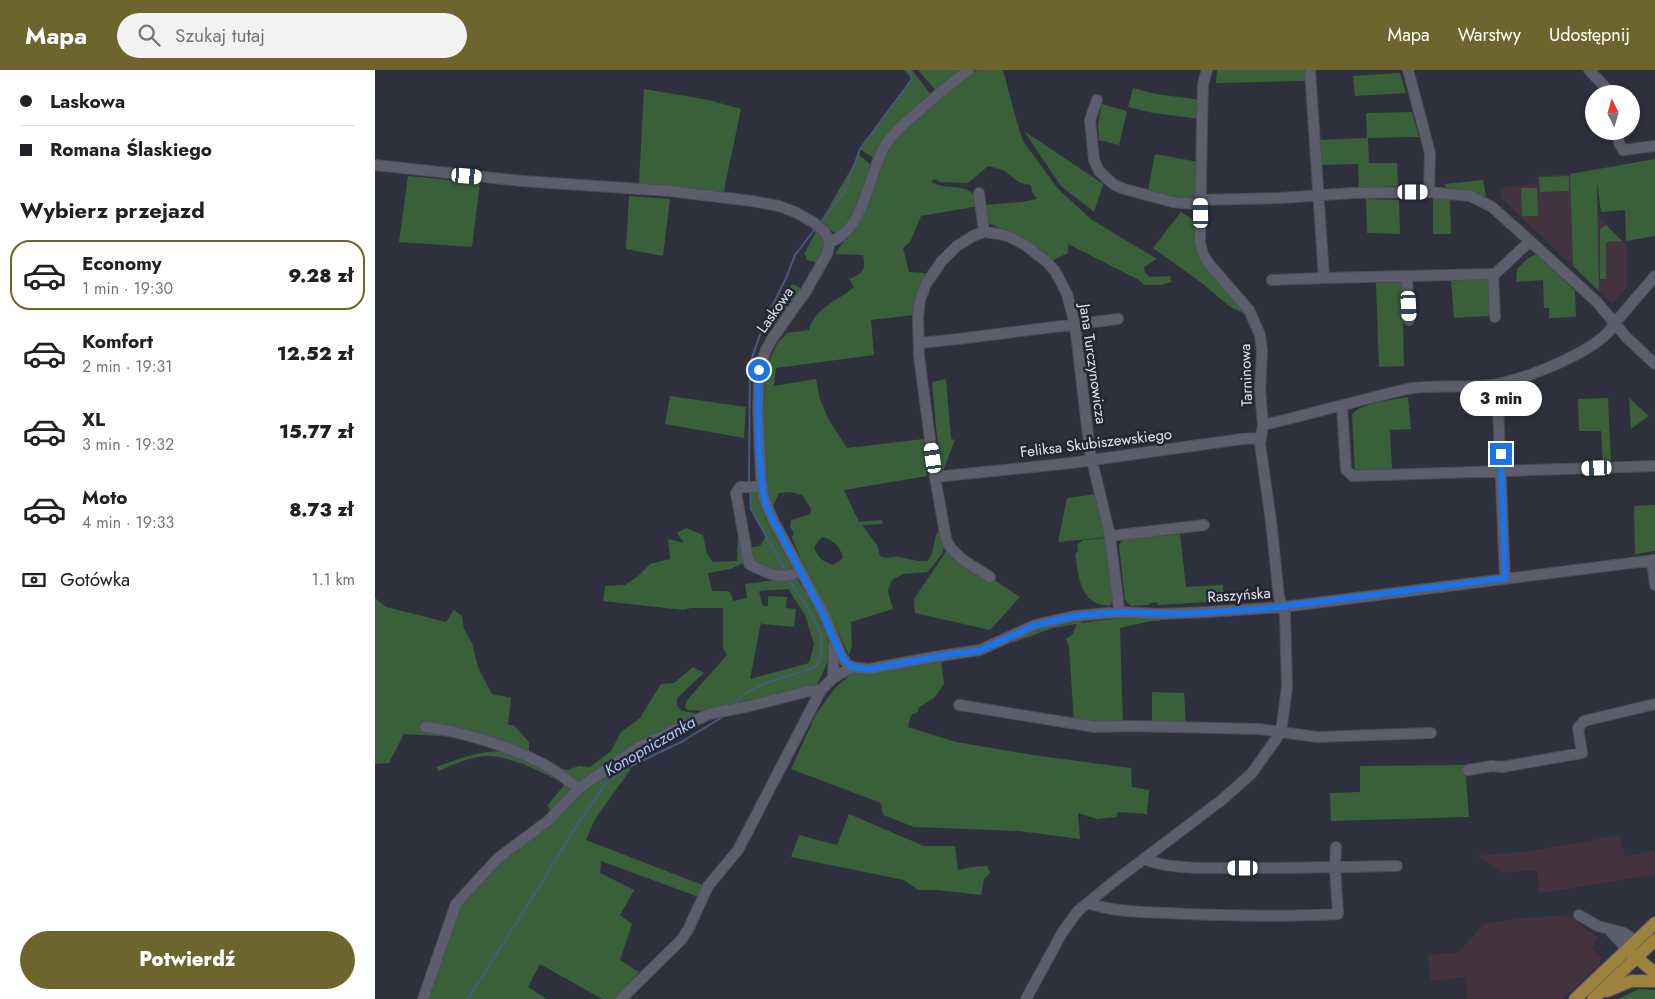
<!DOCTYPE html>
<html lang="pl">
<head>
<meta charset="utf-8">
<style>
  :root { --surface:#fff; --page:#f2f2f2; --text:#202124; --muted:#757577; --line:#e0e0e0; --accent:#6d652d }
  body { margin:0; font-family:Jost,sans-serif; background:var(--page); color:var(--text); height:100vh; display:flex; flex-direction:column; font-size:19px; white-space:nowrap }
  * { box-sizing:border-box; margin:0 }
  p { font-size:16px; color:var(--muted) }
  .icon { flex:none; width:28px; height:28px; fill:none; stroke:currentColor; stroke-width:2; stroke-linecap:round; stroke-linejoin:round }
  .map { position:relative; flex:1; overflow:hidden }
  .sheet { display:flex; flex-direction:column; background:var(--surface); width:375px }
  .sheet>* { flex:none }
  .top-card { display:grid; align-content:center; height:110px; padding:0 20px; background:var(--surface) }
  .needle { width:32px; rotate:355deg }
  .buttons { position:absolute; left:1210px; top:15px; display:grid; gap:10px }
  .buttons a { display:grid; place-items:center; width:55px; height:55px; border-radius:50%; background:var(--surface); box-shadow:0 2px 12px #0003; font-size:25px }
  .end { position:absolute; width:22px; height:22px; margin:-11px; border:6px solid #1a73e8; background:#fff; box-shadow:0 0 0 2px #fff }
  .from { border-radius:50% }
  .bubble { position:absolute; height:35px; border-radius:18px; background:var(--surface); box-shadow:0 2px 12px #0003; font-size:16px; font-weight:800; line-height:35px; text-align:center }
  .car { position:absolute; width:15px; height:30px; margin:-15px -8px; border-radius:6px; box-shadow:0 0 4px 1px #0007; background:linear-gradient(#fff 24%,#345 0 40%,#fff 0 76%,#345 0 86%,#fff 0) }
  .top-card b { display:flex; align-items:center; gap:18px; height:48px; font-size:19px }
  .top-card b+b { border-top:1px solid var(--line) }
  .top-card i { width:12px; height:12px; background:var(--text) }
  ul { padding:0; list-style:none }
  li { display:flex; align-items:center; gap:15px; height:70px; margin:0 10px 8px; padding:0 10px; border:2px solid transparent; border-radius:20px }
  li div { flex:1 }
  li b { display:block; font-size:19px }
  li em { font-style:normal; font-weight:800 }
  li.on { border-color:var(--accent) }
  li>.icon { width:45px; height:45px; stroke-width:1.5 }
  h2 { padding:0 20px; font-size:22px; line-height:60px }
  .pay { display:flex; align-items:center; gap:12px; height:55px; padding:0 20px; font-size:19px }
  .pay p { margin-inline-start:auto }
  .button { display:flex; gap:10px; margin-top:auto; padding:10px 20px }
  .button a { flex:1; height:58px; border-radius:30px; background:var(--accent); color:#fff; font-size:20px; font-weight:800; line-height:58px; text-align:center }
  header { display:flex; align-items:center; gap:30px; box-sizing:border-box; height:70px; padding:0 25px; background:var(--accent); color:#fff }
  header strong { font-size:24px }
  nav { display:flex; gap:28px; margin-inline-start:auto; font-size:18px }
  .search { width:350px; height:45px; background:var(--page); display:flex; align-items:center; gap:12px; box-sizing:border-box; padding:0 18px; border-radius:28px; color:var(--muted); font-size:19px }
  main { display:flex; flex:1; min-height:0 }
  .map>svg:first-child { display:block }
  .industrial { fill:#44333d }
  .education { fill:#43333e }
  .green { fill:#396039; fill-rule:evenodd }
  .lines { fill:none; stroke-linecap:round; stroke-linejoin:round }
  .stream { stroke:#4a577e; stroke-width:2 }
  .minor-casing { stroke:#4d4d59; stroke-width:12 }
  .major-casing { stroke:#4d4d59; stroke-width:14 }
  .minor { stroke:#5d5e6d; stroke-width:10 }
  .major { stroke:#9c823d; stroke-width:12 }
  .route { stroke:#1a73e8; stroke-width:6 }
  .labels { text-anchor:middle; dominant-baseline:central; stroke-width:5; stroke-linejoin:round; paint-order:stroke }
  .street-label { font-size:15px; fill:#e5e5ee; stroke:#252633 }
  .water-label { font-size:16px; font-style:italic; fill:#afc7fa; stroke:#252633 }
</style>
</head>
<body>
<header>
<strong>Mapa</strong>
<div class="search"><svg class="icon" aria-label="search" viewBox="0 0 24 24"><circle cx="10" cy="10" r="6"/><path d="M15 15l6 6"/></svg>Szukaj tutaj</div>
<nav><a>Mapa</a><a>Warstwy</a><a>Udostępnij</a></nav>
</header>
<main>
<section class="sheet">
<div class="top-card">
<b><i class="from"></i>Laskowa</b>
<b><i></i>Romana Ślaskiego</b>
</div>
<h2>Wybierz przejazd</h2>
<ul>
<li class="on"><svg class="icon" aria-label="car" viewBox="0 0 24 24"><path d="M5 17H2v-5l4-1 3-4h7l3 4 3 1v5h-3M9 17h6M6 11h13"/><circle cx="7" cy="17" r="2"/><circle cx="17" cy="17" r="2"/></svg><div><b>Economy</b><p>1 min · 19:30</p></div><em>9.28 zł</em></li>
<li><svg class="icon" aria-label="car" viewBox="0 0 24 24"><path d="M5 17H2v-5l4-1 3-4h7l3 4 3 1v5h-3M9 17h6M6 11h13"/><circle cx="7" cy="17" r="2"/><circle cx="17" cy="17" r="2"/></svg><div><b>Komfort</b><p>2 min · 19:31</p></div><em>12.52 zł</em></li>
<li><svg class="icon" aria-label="car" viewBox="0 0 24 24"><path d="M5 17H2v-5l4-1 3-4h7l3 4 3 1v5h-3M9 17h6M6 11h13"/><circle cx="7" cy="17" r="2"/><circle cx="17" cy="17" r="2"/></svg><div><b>XL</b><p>3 min · 19:32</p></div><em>15.77 zł</em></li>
<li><svg class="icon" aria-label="car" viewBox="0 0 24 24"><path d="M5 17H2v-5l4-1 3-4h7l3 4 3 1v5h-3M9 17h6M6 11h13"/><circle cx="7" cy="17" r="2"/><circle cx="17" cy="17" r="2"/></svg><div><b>Moto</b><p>4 min · 19:33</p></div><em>8.73 zł</em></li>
</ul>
<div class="pay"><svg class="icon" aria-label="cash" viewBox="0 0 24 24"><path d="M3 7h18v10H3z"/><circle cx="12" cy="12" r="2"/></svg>Gotówka<p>1.1 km</p></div>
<div class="button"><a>Potwierdź</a></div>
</section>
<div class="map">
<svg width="1280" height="929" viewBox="0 0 1280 929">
  <rect width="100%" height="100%" fill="#2f303d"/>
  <!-- industrial -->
  <path class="industrial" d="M 1245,765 L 1250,787 L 1280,780 L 1280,805 L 1164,823 L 1162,800 L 1128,803 L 1102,786 L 1156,781 Z
    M 1192,845 L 1222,867 L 1217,879 L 1226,886 L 1225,894 L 1187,929 L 1092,929 L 1090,907 L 1056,911 L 1053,885 L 1084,882 L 1109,854 L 1149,848 Z"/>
  <!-- education -->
  <path class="education" d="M 1195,104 L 1198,196 L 1126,128 L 1125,118 L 1163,113 L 1163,106 Z
    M 1223,146 L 1251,174 L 1252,218 L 1237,234 L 1224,221 Z"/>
  <!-- green -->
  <path class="green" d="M 529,0 L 537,0 L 557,26 L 502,87 L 497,87 L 485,79 L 537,9 Z
    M 543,0 L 588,0 L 562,22 Z
    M 602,0 L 628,0 L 641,49 L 648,71 L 683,119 L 717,150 L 782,189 L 769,197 L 770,203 L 775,207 L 795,206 L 797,212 L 786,215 L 769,215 L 764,210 L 693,174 L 693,183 L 676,191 L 639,164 L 613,153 L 610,135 L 647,132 L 662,129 L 657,122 L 656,115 L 645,113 L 628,100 L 613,96 L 593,113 L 565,112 L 559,109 L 556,112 C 575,123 596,108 604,136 L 546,146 L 535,172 L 528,178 L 534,202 L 550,203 L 539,245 L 496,250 L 499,285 L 401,298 L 399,316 L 441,309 L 445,330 L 455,352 L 472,378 L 549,369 L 552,406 L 469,420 L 484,452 L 507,450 L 508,454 L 487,455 L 502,475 L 505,486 C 512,490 516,486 524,487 C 534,488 541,492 552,491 C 562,481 556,469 566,457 L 570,474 L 567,484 L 553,502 L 528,504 L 517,510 L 513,521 L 518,539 L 476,552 L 477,576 L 474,585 L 446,527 L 430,499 L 417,468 L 419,463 L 415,457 L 416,450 L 435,444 L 436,438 L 427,425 L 415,422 L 404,423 L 397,438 L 391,423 L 388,371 L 390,303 L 394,291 L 402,274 L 412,263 L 434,260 C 441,236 462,232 479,217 L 474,209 C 488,203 491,201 488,185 L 460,184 C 468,171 480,160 487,147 C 496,127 500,105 509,85 C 523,57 575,17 602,0 ZM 448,467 C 459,471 465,476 468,488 L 458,495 C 447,491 443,488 439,477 L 444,470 Z
    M 842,0 L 930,0 L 930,11 L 841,13 Z
    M 1025,3 L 1031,23 L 980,26 L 978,6 Z
    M 758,18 L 781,24 L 826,30 L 825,49 L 778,43 L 753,37 Z
    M 269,19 L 334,30 L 366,39 L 348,125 L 264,113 Z
    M 727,34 L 752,41 L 744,75 L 724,70 L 723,54 Z
    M 1037,42 L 1044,67 L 993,68 L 994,93 L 1022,93 L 1023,116 L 984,118 L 983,94 L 945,95 L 943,70 L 992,68 L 991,43 Z
    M 649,61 L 728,114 L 719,142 L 686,116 Z
    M 780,84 L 824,92 L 823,129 L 813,129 L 773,121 Z
    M 484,85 L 494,93 L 497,99 C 488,121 482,149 463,164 L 457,161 L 446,151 Z
    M 1280,89 L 1280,166 L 1251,171 L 1250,140 L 1226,142 L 1222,112 L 1224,221 L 1198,196 L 1195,104 Z
    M 33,106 L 105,113 L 97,177 L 24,172 Z
    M 1194,106 L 1194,121 L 1165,122 L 1164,107 Z
    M 1108,110 L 1111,127 L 1090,120 L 1071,118 L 1069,114 Z
    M 1146,118 L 1162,118 L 1163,146 L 1147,146 Z
    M 254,126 L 295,129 L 288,186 L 251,179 Z
    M 1058,128 L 1075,128 L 1076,164 L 1058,164 Z
    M 991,129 L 1024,130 L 1025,164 L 992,163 Z
    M 806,142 L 825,154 L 824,174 L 873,242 L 870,244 L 854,236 L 828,214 L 778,178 Z
    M 1231,155 L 1247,171 L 1231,172 L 1231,209 L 1225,209 L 1225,159 Z
    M 442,160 L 451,175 L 444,193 L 431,190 L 432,187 L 429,184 Z
    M 1162,184 L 1200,221 L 1201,247 L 1174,248 L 1174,238 L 1169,238 L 1168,210 L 1141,212 L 1142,199 L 1153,188 Z
    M 1111,209 L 1115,212 L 1116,242 L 1113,246 L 1079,248 L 1076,211 Z
    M 1030,212 L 1031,249 L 1028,253 L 1029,296 L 1004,297 L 1001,213 Z
    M 418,214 L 429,220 L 401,259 L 390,251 L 403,226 Z
    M 571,309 L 576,369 L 580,370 L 568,401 L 565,400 L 557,312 Z
    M 295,326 L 371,337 L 369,368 L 290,354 Z
    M 1033,327 L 1036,359 L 1015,360 L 1017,400 L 980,401 L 977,345 C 986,332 1018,330 1033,327 Z
    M 1233,328 L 1236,392 L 1228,392 L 1226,361 L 1204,361 L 1203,329 Z
    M 1254,328 L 1274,346 L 1256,359 Z
    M 375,421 L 382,422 L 391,449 L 419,501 L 404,503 L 376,490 L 355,499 L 333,503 L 337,521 L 352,521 L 356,523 L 358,531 L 372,528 L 370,514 L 421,507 C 434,528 453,553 454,578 C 455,591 447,604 442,615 L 331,641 L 312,640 L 310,636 L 312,630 L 352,585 L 348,578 L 348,538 L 316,538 L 308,540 L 228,531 L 230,516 L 250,515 L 263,506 L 275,494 L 295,489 L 293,469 L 309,473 L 302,463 L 311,458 L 328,465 L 332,484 L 338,492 L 362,491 L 363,470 L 374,469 L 377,477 L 385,476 L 391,466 L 376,439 ZM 413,519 L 430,545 L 439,574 L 434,593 L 375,609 L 386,552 L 387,554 L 419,557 L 421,539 L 411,538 L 412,527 L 393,526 L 393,536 L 388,536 L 388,538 L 384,521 Z
    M 722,424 L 733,467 L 683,472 L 692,428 Z
    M 1280,435 L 1280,481 L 1260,484 L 1259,436 Z
    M 805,464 L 811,517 L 848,515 L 849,531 L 783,535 L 782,532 L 776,533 L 773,535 L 756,536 L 750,530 L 744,475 L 747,470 Z
    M 731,468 C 733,483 743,525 735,536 C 730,535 723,535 719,532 C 703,522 703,499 700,483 L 703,482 L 702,475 L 708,470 Z
    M 574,477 L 587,488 L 645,527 L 615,560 L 540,543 L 539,529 Z
    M 0,528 L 11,537 L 71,552 L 79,540 L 87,546 L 89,559 L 97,573 L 104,600 L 117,624 L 136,628 L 133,655 L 139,655 L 154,672 L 154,685 L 192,700 L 204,696 L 215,697 L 236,681 L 246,662 L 265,648 L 286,614 L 299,613 L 318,597 L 329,603 L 302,628 L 302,636 L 307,641 L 326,644 L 262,684 L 248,695 L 256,699 L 220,749 L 211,770 L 330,816 L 324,827 L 226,791 L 225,803 L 259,820 L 245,845 L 257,854 L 245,890 L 264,902 L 240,929 L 227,929 L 165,894 L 153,917 L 172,929 L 44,929 L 74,837 L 101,807 L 169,751 L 176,741 L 172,736 L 190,714 C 168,703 137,686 112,686 C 96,686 78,695 64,701 L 61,697 C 83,689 104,681 127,681 L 81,667 L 29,664 L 14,693 L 0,694 Z
    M 763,546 L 786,547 L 785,551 L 776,551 L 745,558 L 748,654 L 699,651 L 694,577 L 691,569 L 697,565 L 702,554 L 678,558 L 637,573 L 638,569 L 646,563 L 717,547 L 705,553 Z
    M 566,590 L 569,614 L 559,628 L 543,638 L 543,642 L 536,645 L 533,657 L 581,672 L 658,685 L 756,698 L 757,717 L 774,720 L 772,744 L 743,742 L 741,747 L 722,749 L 703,743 L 705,769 L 644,761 L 539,757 L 508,745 L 506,733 L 416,699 L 441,644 L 460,618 L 477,603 L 536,597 Z
    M 777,622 L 809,623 L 811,655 L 777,654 Z
    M 1090,695 L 1094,747 L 956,751 L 955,723 L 985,722 L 985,696 Z
    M 474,744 L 549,776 L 580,776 L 583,800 L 596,797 L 612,796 L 615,803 L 609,809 L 606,825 L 562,820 L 543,820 L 529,810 L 416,787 L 424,765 L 462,775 Z
    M 1264,919 L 1280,920 L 1280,929 L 1243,929 Z"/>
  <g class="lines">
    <!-- stream -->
    <path class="stream" d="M 445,153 L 470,121 L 485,79 L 537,9 L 534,0
      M 374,413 L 375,293 L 390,251 L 412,206 L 420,185 L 440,159
      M 375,420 L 376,439 L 411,502
      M 358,635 C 369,620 398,610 416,605 C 424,602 433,602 441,596 C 447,590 448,570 445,562 C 438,543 424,527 414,509
      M 93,929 L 171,806 L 194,767 L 230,714 L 252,698 L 308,671 L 349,646"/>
    <defs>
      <path id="minor" d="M 935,0 L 949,208 L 1118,204 L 1121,203 L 1155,171
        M 1033,0 L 1055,83 L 1054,122
        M 1214,0 L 1231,18 L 1233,24
        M 722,30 L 715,50 L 719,90 L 724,101 L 738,114 L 749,119 L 798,132 L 819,134 L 826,130 L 905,128 L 978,123 L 1054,122 L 1095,126 L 1117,137 L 1155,171 L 1222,232 L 1251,267 L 1280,294
        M 1242,61 L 1244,73 L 1248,80 L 1280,76
        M 0,95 L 147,111 L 295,121 L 377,131 L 404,136 L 420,142 L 438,152 L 449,161 L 455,172 L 452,184 L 431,221 L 397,269 L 391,280 L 386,293 L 384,306 L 383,340 L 386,408 L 389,428 L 398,450 L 449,544 L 466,585 L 472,594 L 477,597 L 494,599 L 565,586 L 605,580 L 660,555 L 699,546 L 746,542 L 785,544 L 833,542 L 908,537 L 1280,490
        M 604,123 L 609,162
        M 455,172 C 492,159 493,99 513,71 C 524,56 539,46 552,34 C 566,22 579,10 594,0
        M 1118,204 L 1120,247
        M 1032,206 L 1034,250
        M 897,210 L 949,208
        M 544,273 L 583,269 L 743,249
        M 1122,314 L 1130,508
        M 967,336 L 971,400 L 978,406 L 1280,396
        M 888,355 C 936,344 984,330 1032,319 C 1062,313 1094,320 1123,314 C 1152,308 1226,280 1239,254 L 1280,206
        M 560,407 L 696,393 L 867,369 L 886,368
        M 387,417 L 365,417 L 361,423 L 374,494 C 389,502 409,512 424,501
        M 735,466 L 829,455
        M 1277,490 L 1280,515
        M 615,507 C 600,497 578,487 571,469 L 560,407 L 544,286 L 543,246 L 545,230 L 551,214 L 566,192 L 582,176 L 598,166 L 609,162 L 625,164 L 635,167 L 650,175 L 672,192 L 680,201 L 692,224 L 700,255 L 715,382 L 735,466 L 744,539 L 746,542
        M 458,608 L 459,574
        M 584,635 L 720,657 L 754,656 L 884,659 L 942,667 L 1056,663
        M 50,657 C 88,661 142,679 175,698 C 185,704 194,712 204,718
        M 1093,700 L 1117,696 L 1127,697 L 1207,683 L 1203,658 L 1209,651 L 1280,634
        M 770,789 C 791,800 844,798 869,798 C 920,798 971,797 1022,796
        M 713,833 C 738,842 767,842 793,843 C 849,846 906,847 963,844 L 960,798 L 961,777
        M 1204,845 L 1223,856 L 1249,863 L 1261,871
        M 1235,861 L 1252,879
        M 48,929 L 81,834 L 123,788 L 173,751 L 204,718 L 264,677 L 334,644 L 375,636 L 434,621 L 446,620
        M 246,929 L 306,870 L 313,860 L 333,816 L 363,780 L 446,620 L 458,608 L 477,597
        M 651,929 L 687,863 L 703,841 L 737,813 L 848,729 L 877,703 L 906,662 L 912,617 L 910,544 L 904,527 L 896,451 L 885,374 L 888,355 L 885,320 L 887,282 L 885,265 L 874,240 L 834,194 L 828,184 L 825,173 L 827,52 L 828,14 L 832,0"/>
      <path id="major" d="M 1255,882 L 1280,903
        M 1232,921 L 1256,911 L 1280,911
        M 1200,929 L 1280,853
        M 1218,929 L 1280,870"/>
    </defs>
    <!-- minor casing -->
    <use href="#minor" class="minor-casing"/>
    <!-- major casing -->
    <use href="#major" class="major-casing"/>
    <!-- minor -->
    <use href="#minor" class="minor"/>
    <!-- major -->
    <use href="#major" class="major"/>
  </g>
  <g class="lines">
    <!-- route -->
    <path class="route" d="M 384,300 L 383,340 L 384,380 L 388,423 L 392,438 L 446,540 L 468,589 L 477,597 L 494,599 L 565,586 L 606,580 L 660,555 L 699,546 L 746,542 L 802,544 L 886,539 L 1130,508 L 1126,384"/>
  </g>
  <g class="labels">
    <!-- street labels -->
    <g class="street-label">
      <text transform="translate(400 240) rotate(-55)">Laskowa</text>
      <text transform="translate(718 294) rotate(82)">Jana Turczynowicza</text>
      <text transform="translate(871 305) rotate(-92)">Tarninowa</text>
      <text transform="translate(721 373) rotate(-7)">Feliksa Skubiszewskiego</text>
      <text transform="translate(864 525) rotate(-4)">Raszyńska</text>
    </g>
    <!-- water labels -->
    <g class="water-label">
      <text transform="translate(275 676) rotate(-30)">Konopniczanka</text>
    </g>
  </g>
</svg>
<div class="buttons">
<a><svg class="needle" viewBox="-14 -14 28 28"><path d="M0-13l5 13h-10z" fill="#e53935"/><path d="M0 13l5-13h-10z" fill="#757577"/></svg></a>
</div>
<i class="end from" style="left:384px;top:300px"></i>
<i class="end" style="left:1126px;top:384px"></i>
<div class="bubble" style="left:1085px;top:311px;width:82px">3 min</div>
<i class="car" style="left:92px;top:106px;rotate:95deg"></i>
<i class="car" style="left:1038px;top:122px;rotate:90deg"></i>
<i class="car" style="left:826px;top:143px;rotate:359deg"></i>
<i class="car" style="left:1034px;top:236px;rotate:177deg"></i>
<i class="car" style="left:558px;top:388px;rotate:352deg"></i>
<i class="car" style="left:1222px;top:398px;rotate:268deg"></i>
<i class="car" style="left:868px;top:798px;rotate:270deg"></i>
</div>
</main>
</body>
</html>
